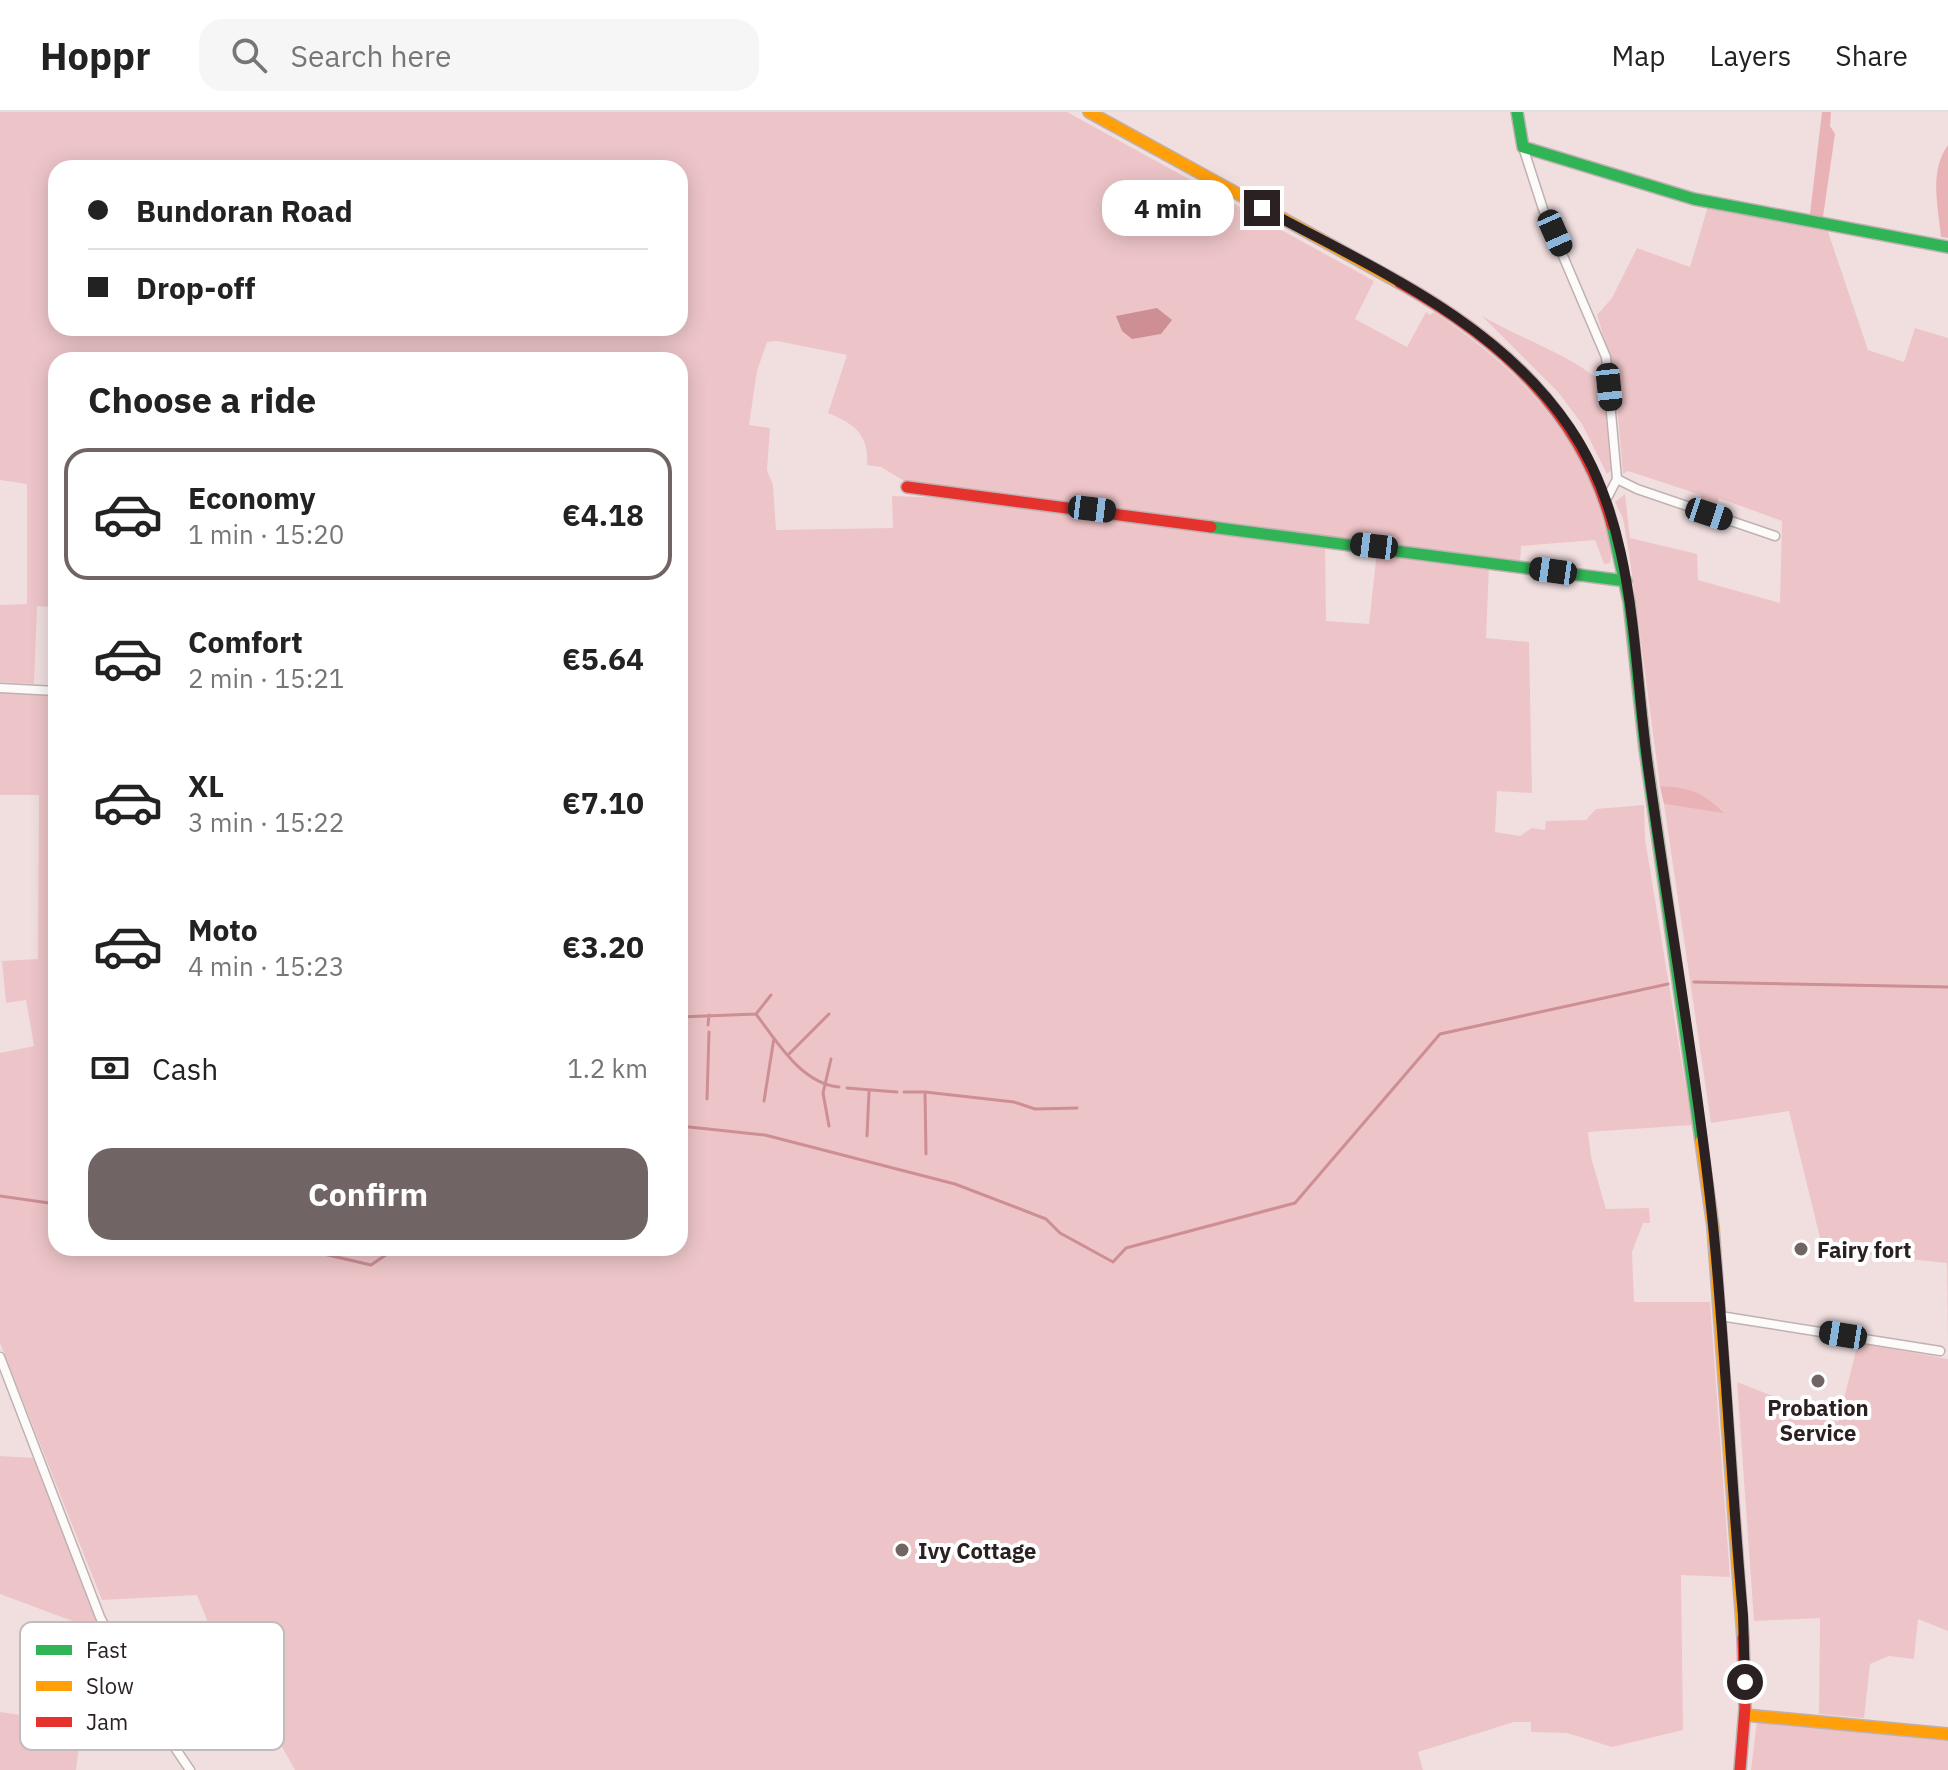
<!DOCTYPE html>
<html lang="en">
<head>
<meta charset="utf-8">
<style>
  :root { --surface:#fff; --page:#f6f6f6; --text:#222; --muted:#767676; --line:#e0e0e0; --accent:#716464 }
  body { margin:0; font-family:"IBM Plex Sans",sans-serif; background:var(--page); color:var(--text); height:100vh; display:flex; flex-direction:column; font-size:30px; white-space:nowrap }
  * { box-sizing:border-box; margin:0 }
  p { font-size:26px; color:var(--muted) }
  .icon { flex:none; width:44px; height:44px; fill:none; stroke:currentColor; stroke-width:2; stroke-linecap:round; stroke-linejoin:round }
  .map { position:relative; flex:1; overflow:hidden }
  .sheet { position:absolute; left:48px; top:240px; width:640px; height:904px; display:flex; flex-direction:column; background:var(--surface); border-radius:24px; box-shadow:0 4px 20px #0003 }
  .sheet>* { flex:none }
  .guide { position:absolute; left:48px; top:48px; width:640px; height:176px; border-radius:24px; box-shadow:0 4px 20px #0003; display:grid; align-content:center; height:176px; padding:0 40px; background:var(--surface) }
  .end { position:absolute; width:36px; height:36px; margin:-18px; border:10px solid #2c2122; background:#fff; box-shadow:0 0 0 4px #fff }
  .from { border-radius:50% }
  .bubble { position:absolute; height:56px; border-radius:24px; background:var(--surface); box-shadow:0 4px 20px #0003; font-size:26px; font-weight:800; line-height:56px; text-align:center }
  .car { position:absolute; width:24px; height:48px; margin:-24px -12px; border-radius:10px; box-shadow:0 0 6px 2px #0007; background:linear-gradient(#222 24%,#8ab4d8 0 40%,#222 0 76%,#8ab4d8 0 86%,#222 0) }
  .guide b { display:flex; align-items:center; gap:28px; height:76px; font-size:30px }
  .guide b+b { border-top:2px solid var(--line) }
  .guide i { width:20px; height:20px; background:var(--text) }
  ul { padding:0; list-style:none }
  li { display:flex; align-items:center; gap:24px; height:132px; margin:0 16px 12px; padding:0 24px; border:4px solid transparent; border-radius:24px }
  li div { flex:1 }
  li b { display:block; font-size:30px }
  li em { font-style:normal; font-weight:800 }
  li.selected { border-color:var(--accent) }
  li>.icon { width:72px; height:72px; stroke-width:1.5 }
  h2 { padding:0 40px; font-size:36px; line-height:96px }
  .pay { display:flex; align-items:center; gap:20px; height:88px; padding:0 40px; font-size:30px }
  .pay p { margin-inline-start:auto }
  .cta { display:flex; gap:16px; margin-top:auto; padding:16px 40px }
  .cta a { flex:1; height:92px; border-radius:24px; background:var(--accent); color:#fff; font-size:32px; font-weight:800; line-height:92px; text-align:center }
  header { display:flex; align-items:center; gap:48px; box-sizing:border-box; height:112px; padding:0 40px; background:var(--surface); border-bottom:2px solid var(--line) }
  header strong { font-size:38px }
  nav { display:flex; gap:44px; margin-inline-start:auto; font-size:28px }
  .search { width:560px; height:72px; background:var(--page); display:flex; align-items:center; gap:20px; box-sizing:border-box; padding:0 28px; border-radius:24px; color:var(--muted); font-size:30px }
  .map>svg:first-child { display:block }
  .green { fill:#edc5c8; fill-rule:evenodd }
  .forest { fill:#e9b2b7 }
  .water { fill:#cd8e94 }
  .lines { fill:none; stroke-linecap:round; stroke-linejoin:round }
  .stream { stroke:#cd8e94; stroke-width:3 }
  .street-casing { stroke:#bfb1b2; stroke-width:11 }
  .fast-casing { stroke:#bfb1b2; stroke-width:14 }
  .slow-casing { stroke:#bfb1b2; stroke-width:14 }
  .jam-casing { stroke:#bfb1b2; stroke-width:14 }
  .street { stroke:#fdfafa; stroke-width:8 }
  .fast { stroke:#30b455; stroke-width:11 }
  .slow { stroke:#ff9f0a; stroke-width:11 }
  .jam { stroke:#e5322d; stroke-width:11 }
  .route { stroke:#2c2122; stroke-width:10 }
  .poi-dot { fill:#716464; stroke:#fff; stroke-width:3 }
  .labels { text-anchor:middle; dominant-baseline:central; stroke-width:8; stroke-linejoin:round; paint-order:stroke }
  .poi-label { font-size:22px; font-weight:bold; fill:#2c2122; stroke:#fff; text-anchor:start }
  .key { fill:#fff; stroke:#c0bcbd; stroke-width:2 }
  .key-label { font-size:22px; fill:#2c2122 }
</style>
</head>
<body>
<header>
<strong>Hoppr</strong>
<div class="search"><svg class="icon" aria-label="search" viewBox="0 0 24 24"><circle cx="10" cy="10" r="6"/><path d="M15 15l6 6"/></svg>Search here</div>
<nav><a>Map</a><a>Layers</a><a>Share</a></nav>
</header>
<div class="map">
<svg width="1948" height="1658" viewBox="0 0 1948 1658">
  <rect width="100%" height="100%" fill="#f1dfe0"/>
  <!-- green -->
  <path class="green" d="M 0,0 L 1067,0 L 1374,169 L 1355,207 L 1407,235 L 1426,200 L 1430,203 L 1434,200 C 1510,251 1576,313 1602,404 C 1606,418 1614,437 1610,451 L 1604,452 L 1595,428 L 1521,434 L 1520,451 L 909,372 L 881,355 L 867,353 C 869,323 855,312 828,301 L 847,243 L 777,229 L 767,230 L 757,259 L 749,313 L 770,316 L 767,358 L 773,373 L 776,418 L 893,416 L 892,384 L 948,386 L 1325,430 L 1326,509 L 1369,512 L 1377,439 L 1489,454 L 1486,526 L 1529,530 L 1532,681 L 1497,679 L 1495,720 L 1520,724 L 1532,716 L 1545,718 L 1546,709 L 1586,708 L 1596,697 L 1644,693 L 1645,727 L 1692,1013 L 1588,1020 L 1591,1045 L 1606,1097 L 1649,1096 L 1650,1111 L 1643,1111 L 1632,1140 L 1634,1190 L 1710,1190 L 1730,1465 L 1681,1463 L 1683,1618 L 1612,1635 L 1567,1621 L 1531,1620 L 1531,1610 L 1514,1610 L 1418,1640 L 1423,1658 L 295,1658 L 273,1619 L 187,1636 L 125,1538 L 218,1536 L 197,1483 L 102,1488 L 0,1231 L 0,941 L 34,934 L 26,888 L 6,891 L 2,849 L 38,847 L 39,683 L 0,683 L 0,579 L 56,582 L 56,1136 L 680,1136 L 680,248 L 56,248 L 56,495 L 37,494 L 34,572 L 0,570 L 0,493 L 27,492 L 27,372 L 0,368 ZM 56,56 L 680,56 L 680,216 L 56,216 Z
    M 1709,91 L 1826,114 L 1868,238 L 1904,250 L 1915,216 L 1948,226 L 1948,1233 L 1947,1151 L 1823,1138 L 1789,999 L 1711,1011 L 1664,692 L 1723,700 C 1704,680 1687,675 1660,674 L 1629,441 L 1623,407 L 1615,390 L 1625,382 L 1630,426 L 1697,442 L 1698,468 L 1780,491 L 1782,409 L 1719,386 L 1715,397 L 1700,392 L 1701,383 L 1628,359 L 1623,362 L 1614,259 L 1597,203 L 1612,186 L 1637,136 L 1690,155 Z
    M 1482,204 C 1523,228 1566,240 1603,271 L 1611,358 L 1607,362 L 1582,312 L 1558,280 Z
    M 1858,1231 L 1948,1247 L 1948,1519 L 1918,1507 L 1914,1547 L 1889,1544 L 1870,1552 L 1864,1606 L 1819,1602 L 1820,1506 L 1754,1509 L 1737,1270 L 1838,1310 Z
    M 0,1344 L 33,1346 L 102,1520 L 0,1482 Z
    M 0,1600 L 82,1612 L 76,1658 L 0,1658 Z
    M 1757,1609 L 1948,1629 L 1948,1658 L 1751,1658 Z"/>
  <!-- forest -->
  <path class="forest" d="M 1822,0 L 1831,0 L 1830,14 L 1835,22 L 1823,105 L 1810,102 Z
    M 1948,33 L 1948,126 L 1941,125 C 1938,94 1929,59 1948,33 Z
    M 1660,674 C 1688,675 1704,680 1724,701 L 1664,692 Z"/>
  <!-- water -->
  <path class="water" d="M 1157,196 L 1172,208 L 1161,222 L 1132,227 L 1122,219 L 1116,204 Z"/>
  <g class="lines">
    <!-- stream -->
    <path class="stream" d="M 1694,870 L 1948,875
      M 756,902 C 777,930 802,972 839,975
      M 680,905 L 756,902 L 771,883
      M 708,913 L 709,903
      M 788,943 L 829,902
      M 847,976 L 897,980
      M 904,980 L 925,980 L 926,1042
      M 925,980 L 1014,990 L 1035,997 L 1077,996
      M 707,987 L 709,920
      M 764,989 L 774,926
      M 680,1014 L 765,1023 L 955,1072 L 1046,1107 L 1060,1121 L 1113,1150 L 1126,1136 L 1295,1091 L 1440,922 L 1668,872
      M 829,1014 L 823,981 L 831,947
      M 867,1024 L 869,980
      M 0,1084 L 56,1092
      M 298,1136 L 371,1153 L 396,1136"/>
    <defs>
      <path id="street" d="M 1523,35 L 1543,97 L 1606,245 L 1617,367 L 1606,388
        M 1617,367 L 1637,377 L 1775,424
        M 0,576 L 56,579
        M 1720,1204 L 1940,1239
        M 0,1245 L 100,1505 L 144,1590 L 190,1658"/>
      <path id="fast" d="M 1517,0 L 1523,35 L 1694,87 L 1948,135
        M 1612,413 L 1629,490 L 1645,637 L 1701,1029
        M 1211,415 L 1626,469"/>
      <path id="slow" d="M 1089,0 L 1400,171
        M 1701,1029 L 1713,1115 L 1743,1526
        M 1745,1603 L 1948,1622"/>
      <path id="jam" d="M 1400,171 C 1500,227 1581,299 1612,413
        M 907,375 L 1211,415
        M 1740,1658 L 1745,1596 L 1743,1526"/>
    </defs>
    <!-- street casing -->
    <use href="#street" class="street-casing"/>
    <!-- fast casing -->
    <use href="#fast" class="fast-casing"/>
    <!-- slow casing -->
    <use href="#slow" class="slow-casing"/>
    <!-- jam casing -->
    <use href="#jam" class="jam-casing"/>
    <!-- street -->
    <use href="#street" class="street"/>
    <!-- fast -->
    <use href="#fast" class="fast"/>
    <!-- slow -->
    <use href="#slow" class="slow"/>
    <!-- jam -->
    <use href="#jam" class="jam"/>
  </g>
  <g class="lines">
    <!-- route -->
    <path class="route" d="M 1262,96 C 1372,156 1497,208 1570,316 C 1638,416 1632,547 1649,662 C 1670,812 1697,962 1713,1113 C 1726,1243 1731,1373 1743,1503 L 1745,1570"/>
  </g>
  <!-- markers -->
  <g class="poi-dot">
    <circle cx="1801" cy="1137" r="8"/>
    <circle cx="1818" cy="1269" r="8"/>
    <circle cx="902" cy="1438" r="8"/>
  </g>
  <g class="labels">
    <!-- poi labels -->
    <g class="poi-label">
      <text x="1817" y="1137">Fairy fort</text>
      <text x="1818" y="1295" text-anchor="middle">Probation<tspan x="1818" dy="25">Service</tspan></text>
      <text x="918" y="1438">Ivy Cottage</text>
    </g>
  </g>
  <!-- legend -->
  <rect x="20" y="1510" width="264" height="128" rx="12" class="key"/>
  <rect x="36" y="1533" width="36" height="10" fill="#30b455"/>
  <rect x="36" y="1569" width="36" height="10" fill="#ff9f0a"/>
  <rect x="36" y="1605" width="36" height="10" fill="#e5322d"/>
  <g class="key-label">
    <text x="86" y="1546">Fast</text>
    <text x="86" y="1582">Slow</text>
    <text x="86" y="1618">Jam</text>
  </g>
</svg>
<i class="end from" style="left:1745px;top:1570px"></i>
<i class="end" style="left:1262px;top:96px"></i>
<div class="bubble" style="left:1102px;top:68px;width:132px">4 min</div>
<i class="car" style="left:1555px;top:121px;rotate:156deg"></i>
<i class="car" style="left:1609px;top:275px;rotate:174deg"></i>
<i class="car" style="left:1092px;top:397px;rotate:97deg"></i>
<i class="car" style="left:1709px;top:402px;rotate:108deg"></i>
<i class="car" style="left:1374px;top:434px;rotate:277deg"></i>
<i class="car" style="left:1553px;top:459px;rotate:278deg"></i>
<i class="car" style="left:1843px;top:1223px;rotate:279deg"></i>
<div class="guide">
<b><i class="from"></i>Bundoran Road</b>
<b><i></i>Drop-off</b>
</div>
<section class="sheet">
<h2>Choose a ride</h2>
<ul>
<li class="selected"><svg class="icon" aria-label="car" viewBox="0 0 24 24"><path d="M5 17H2v-5l4-1 3-4h7l3 4 3 1v5h-3M9 17h6M6 11h13"/><circle cx="7" cy="17" r="2"/><circle cx="17" cy="17" r="2"/></svg><div><b>Economy</b><p>1 min · 15:20</p></div><em>€4.18</em></li>
<li><svg class="icon" aria-label="car" viewBox="0 0 24 24"><path d="M5 17H2v-5l4-1 3-4h7l3 4 3 1v5h-3M9 17h6M6 11h13"/><circle cx="7" cy="17" r="2"/><circle cx="17" cy="17" r="2"/></svg><div><b>Comfort</b><p>2 min · 15:21</p></div><em>€5.64</em></li>
<li><svg class="icon" aria-label="car" viewBox="0 0 24 24"><path d="M5 17H2v-5l4-1 3-4h7l3 4 3 1v5h-3M9 17h6M6 11h13"/><circle cx="7" cy="17" r="2"/><circle cx="17" cy="17" r="2"/></svg><div><b>XL</b><p>3 min · 15:22</p></div><em>€7.10</em></li>
<li><svg class="icon" aria-label="car" viewBox="0 0 24 24"><path d="M5 17H2v-5l4-1 3-4h7l3 4 3 1v5h-3M9 17h6M6 11h13"/><circle cx="7" cy="17" r="2"/><circle cx="17" cy="17" r="2"/></svg><div><b>Moto</b><p>4 min · 15:23</p></div><em>€3.20</em></li>
</ul>
<div class="pay"><svg class="icon" aria-label="cash" viewBox="0 0 24 24"><path d="M3 7h18v10H3z"/><circle cx="12" cy="12" r="2"/></svg>Cash<p>1.2 km</p></div>
<div class="cta"><a>Confirm</a></div>
</section>
</div>
</body>
</html>
